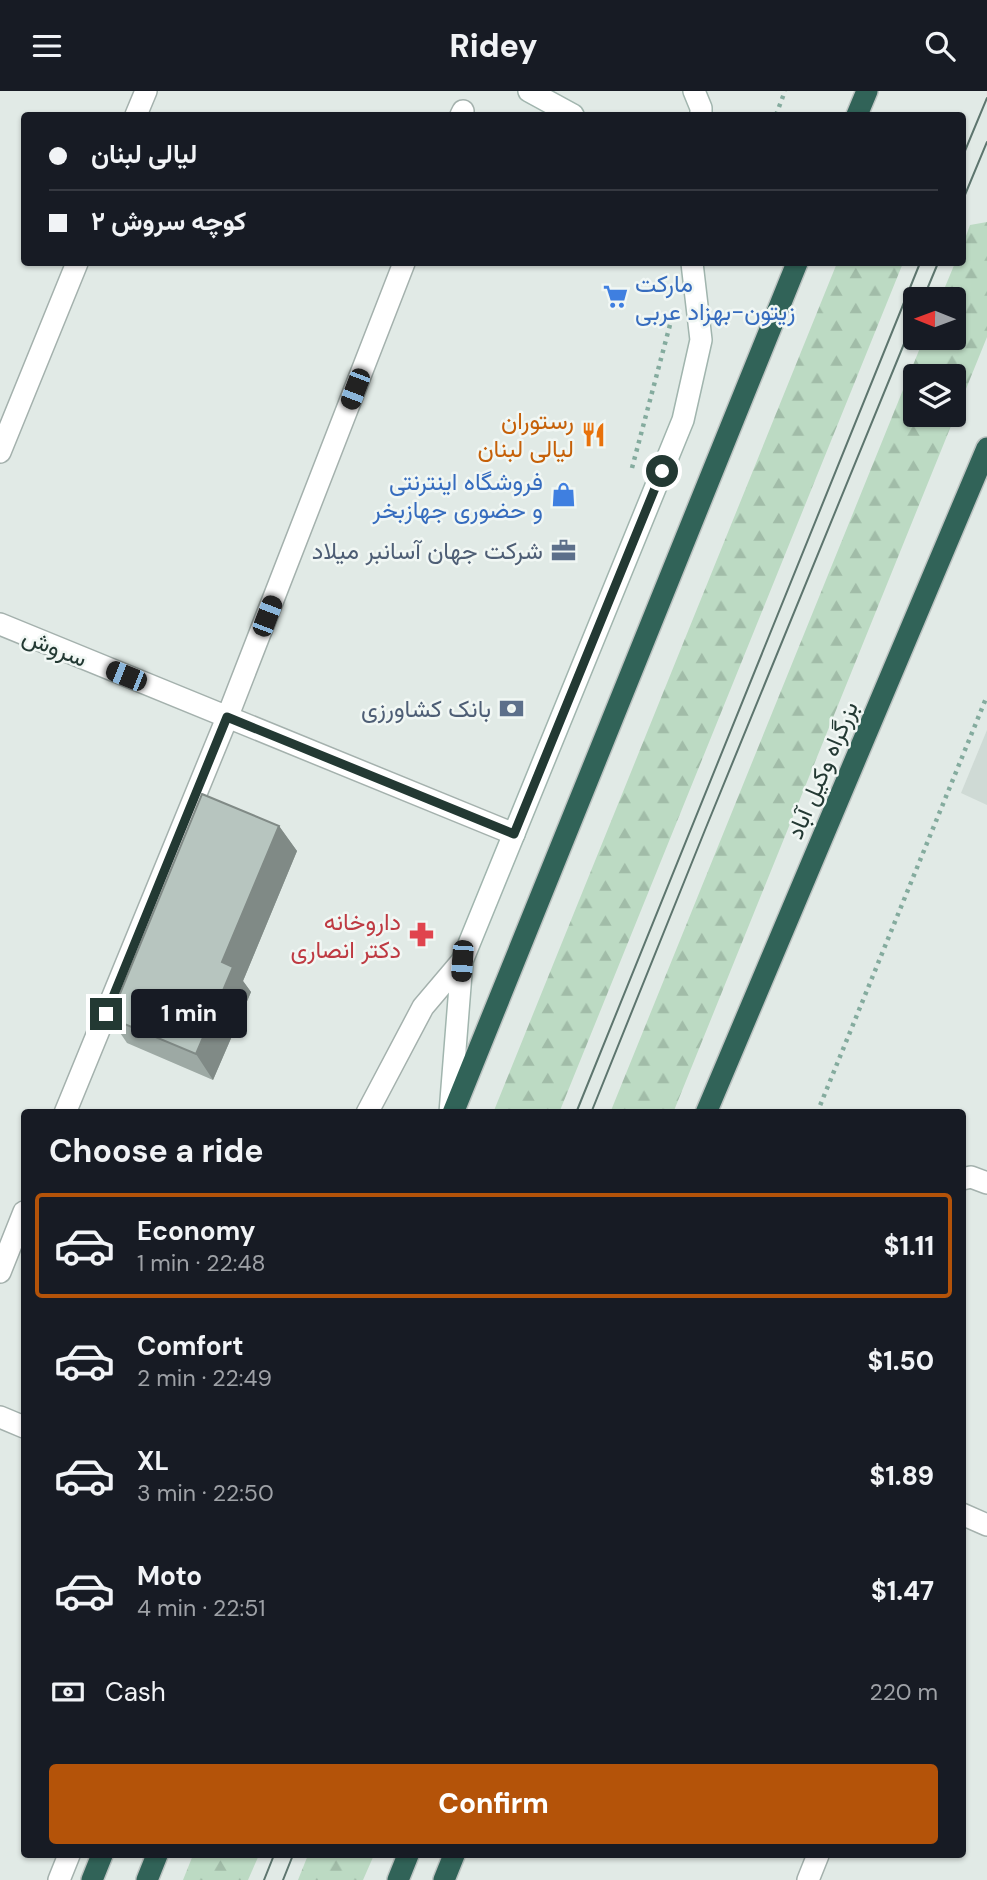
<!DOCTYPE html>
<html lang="en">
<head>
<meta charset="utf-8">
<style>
  :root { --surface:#171b24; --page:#20242c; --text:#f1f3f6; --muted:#9ea1a6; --line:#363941; --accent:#b45309 }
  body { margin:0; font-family:"DM Sans",Vazirmatn,sans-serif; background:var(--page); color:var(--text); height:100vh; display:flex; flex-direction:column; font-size:26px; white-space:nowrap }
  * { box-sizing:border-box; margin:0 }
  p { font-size:23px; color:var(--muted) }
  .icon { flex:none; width:38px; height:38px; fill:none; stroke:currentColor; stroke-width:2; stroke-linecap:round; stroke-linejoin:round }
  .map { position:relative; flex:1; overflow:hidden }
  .drawer { position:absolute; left:21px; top:1018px; width:945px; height:749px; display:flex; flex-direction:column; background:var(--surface); border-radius:7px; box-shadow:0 2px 5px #0004 }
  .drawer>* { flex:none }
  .banner { position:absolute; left:21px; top:21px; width:945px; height:154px; border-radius:7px; box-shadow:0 2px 5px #0004; display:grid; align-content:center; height:154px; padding:0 28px; background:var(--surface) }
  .needle { width:46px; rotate:271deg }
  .controls { position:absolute; left:903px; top:196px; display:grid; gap:14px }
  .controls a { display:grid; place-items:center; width:63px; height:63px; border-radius:7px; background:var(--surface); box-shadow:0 2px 5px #0004; font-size:35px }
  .end { position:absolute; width:32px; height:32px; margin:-16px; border:9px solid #233933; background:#fff; box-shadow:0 0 0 4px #fff }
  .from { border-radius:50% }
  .bubble { position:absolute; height:49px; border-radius:7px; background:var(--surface); box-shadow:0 2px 5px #0004; font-size:23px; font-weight:800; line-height:49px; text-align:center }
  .car { position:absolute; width:21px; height:42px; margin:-21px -10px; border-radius:9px; box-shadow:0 0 5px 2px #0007; background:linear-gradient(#222 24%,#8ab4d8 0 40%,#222 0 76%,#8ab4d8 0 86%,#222 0) }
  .banner b { display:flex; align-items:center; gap:24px; height:66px; font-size:26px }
  .banner b+b { border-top:2px solid var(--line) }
  .banner i { width:18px; height:18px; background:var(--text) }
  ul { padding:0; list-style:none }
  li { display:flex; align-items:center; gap:21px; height:105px; margin:0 14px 10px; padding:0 14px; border:4px solid transparent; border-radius:7px }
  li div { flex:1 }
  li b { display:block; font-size:26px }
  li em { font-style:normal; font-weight:800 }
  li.selected { border-color:var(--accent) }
  li>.icon { width:63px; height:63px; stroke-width:1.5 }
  h2 { padding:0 28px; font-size:32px; line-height:84px }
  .pay { display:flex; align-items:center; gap:18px; height:77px; padding:0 28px; font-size:26px }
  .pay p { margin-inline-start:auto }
  .cta { display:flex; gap:14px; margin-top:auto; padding:14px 28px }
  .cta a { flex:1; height:80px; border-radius:7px; background:var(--accent); color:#fff; font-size:28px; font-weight:800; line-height:80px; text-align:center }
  header { display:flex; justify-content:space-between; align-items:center; height:91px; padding:0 28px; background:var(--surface); font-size:32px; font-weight:800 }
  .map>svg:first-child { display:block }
  .built { fill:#cfdad5 }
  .forest { fill:url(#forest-firs); fill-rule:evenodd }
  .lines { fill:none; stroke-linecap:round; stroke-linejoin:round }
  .street-casing { stroke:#a4b1ad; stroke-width:24 }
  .secondary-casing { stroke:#a1b5ae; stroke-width:24 }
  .highway-casing { stroke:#bdc4c2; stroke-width:24 }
  .path { stroke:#84ab9e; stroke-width:4.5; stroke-dasharray:3.5 5; stroke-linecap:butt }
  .street { stroke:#fff; stroke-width:21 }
  .secondary { stroke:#fff; stroke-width:21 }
  .highway { stroke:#316358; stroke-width:21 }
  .tram { stroke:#5d756e; stroke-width:2 }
  .wall { fill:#9da9a4 }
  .shaded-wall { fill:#808a86 }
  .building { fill:#b7c5bf; stroke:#808a86; stroke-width:2 }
  .route { stroke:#233933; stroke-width:9 }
  .labels { text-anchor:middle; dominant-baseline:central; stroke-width:5; stroke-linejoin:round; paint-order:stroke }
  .shop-label { font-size:24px; fill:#366cbe; stroke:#f1f7f4; text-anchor:start }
  .food-label { font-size:24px; fill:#c56008; stroke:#f1f7f4; text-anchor:end }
  .service-label { font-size:24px; fill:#4e5e75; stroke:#f1f7f4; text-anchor:end }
  .street-label { font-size:24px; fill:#233933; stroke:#f1f7f4 }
  .health-label { font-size:24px; fill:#be3a42; stroke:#f1f7f4; text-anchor:end }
</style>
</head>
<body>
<header><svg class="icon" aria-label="menu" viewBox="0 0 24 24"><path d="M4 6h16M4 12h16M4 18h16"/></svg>Ridey<svg class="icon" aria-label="search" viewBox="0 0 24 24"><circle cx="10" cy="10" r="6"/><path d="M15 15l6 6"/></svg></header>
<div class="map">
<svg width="987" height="1789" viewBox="0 0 987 1789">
  <defs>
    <pattern id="forest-firs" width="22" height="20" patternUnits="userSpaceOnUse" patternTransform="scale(1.75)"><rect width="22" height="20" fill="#bcdac3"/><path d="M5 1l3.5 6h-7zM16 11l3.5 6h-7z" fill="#a1bca8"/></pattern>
  </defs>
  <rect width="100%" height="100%" fill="#e1eae6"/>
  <!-- built -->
  <path class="built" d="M 987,639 L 987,714 L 961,702 Z"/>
  <!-- forest -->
  <path class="forest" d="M 987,131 L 987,246 L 673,1022 L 610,1022 L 924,247 L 954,247 L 954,208 L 940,208 L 955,172 L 962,172 L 963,153 L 970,134 ZM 915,285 L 954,285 L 954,324 L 915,324 Z
    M 837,172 L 903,172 L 559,1022 L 493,1022 Z
    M 193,1764 L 259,1764 L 248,1789 L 183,1789 Z
    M 308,1764 L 374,1764 L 363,1789 L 298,1789 Z"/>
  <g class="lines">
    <defs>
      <path id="street" d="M 136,24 L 146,0
        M 461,24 L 463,20
        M 0,361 L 77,172
        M 0,533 L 514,743
        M 65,1022 L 227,627 L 404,172
        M 367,1022 L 423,916 L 462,870
        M 962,1088 L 971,1086 L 987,1092
        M 0,1181 L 24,1121
        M 0,1326 L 24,1336
        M 962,1423 L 987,1434
        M 59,1789 L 69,1764
        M 808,1789 L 818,1764"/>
      <path id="secondary" d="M 529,0 L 573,24
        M 694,0 L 701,17 L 701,24
        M 450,1022 L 462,870 L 683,329 L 701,249 L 692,172"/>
      <path id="highway" d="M 857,24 L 867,0
        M 453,1022 L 797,172
        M 706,1022 L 987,357
        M 92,1789 L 102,1764
        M 147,1789 L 157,1764
        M 398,1789 L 408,1764
        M 444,1789 L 454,1764"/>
    </defs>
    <!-- street casing -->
    <use href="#street" class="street-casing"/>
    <!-- secondary casing -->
    <use href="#secondary" class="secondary-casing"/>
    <!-- highway casing -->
    <use href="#highway" class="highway-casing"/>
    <!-- path -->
    <path class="path" d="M 776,24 L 785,0
      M 632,377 L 671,230
      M 817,1022 L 987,605"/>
    <!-- street -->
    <use href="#street" class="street"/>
    <!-- secondary -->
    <use href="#secondary" class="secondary"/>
    <!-- highway -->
    <use href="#highway" class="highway"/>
    <!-- tram -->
    <path class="tram" d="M 962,67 L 987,7
      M 962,111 L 987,51
      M 923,208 L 938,172
      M 576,1022 L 920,172
      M 591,1022 L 705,739 L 915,226
      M 264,1789 L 274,1764
      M 283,1789 L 293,1764"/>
  </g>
  <!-- wall -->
  <path class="wall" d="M 279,735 L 297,760 L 243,890 L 251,901 L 213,989 L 127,952 L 110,927 Z"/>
  <!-- shaded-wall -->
  <path class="shaded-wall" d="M 279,735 L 297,760 L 243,890 L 251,901 L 213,989 L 196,963 L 222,871 Z"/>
  <!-- building -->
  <path class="building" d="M 202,703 L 279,735 L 222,871 L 233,876 L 196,963 L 110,927 Z"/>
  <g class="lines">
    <!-- route -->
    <path class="route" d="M 106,923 L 227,626 L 514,743 L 662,380"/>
  </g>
  <!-- icons -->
  <defs>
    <symbol id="supermarket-bare" viewBox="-9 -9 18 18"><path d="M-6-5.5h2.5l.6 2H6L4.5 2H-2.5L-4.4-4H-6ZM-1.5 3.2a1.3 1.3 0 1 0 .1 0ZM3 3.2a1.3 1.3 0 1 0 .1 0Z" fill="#3f7fe0" stroke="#f1f7f4" stroke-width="2.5" paint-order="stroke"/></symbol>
    <symbol id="restaurant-bare" viewBox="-9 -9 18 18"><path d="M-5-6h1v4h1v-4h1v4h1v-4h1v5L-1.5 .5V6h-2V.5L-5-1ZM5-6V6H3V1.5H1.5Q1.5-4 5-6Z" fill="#e8710a" stroke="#f1f7f4" stroke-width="2.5" paint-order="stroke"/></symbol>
    <symbol id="shop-bare" viewBox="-9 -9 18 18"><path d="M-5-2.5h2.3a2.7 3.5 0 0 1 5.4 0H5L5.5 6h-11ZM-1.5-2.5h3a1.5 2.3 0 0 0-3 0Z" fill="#3f7fe0" stroke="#f1f7f4" stroke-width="2.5" paint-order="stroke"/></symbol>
    <symbol id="office-bare" viewBox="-9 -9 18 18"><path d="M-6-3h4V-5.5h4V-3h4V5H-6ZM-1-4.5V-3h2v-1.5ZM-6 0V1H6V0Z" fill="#5c6f8a" stroke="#f1f7f4" stroke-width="2.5" paint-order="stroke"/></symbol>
    <symbol id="bank-bare" viewBox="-9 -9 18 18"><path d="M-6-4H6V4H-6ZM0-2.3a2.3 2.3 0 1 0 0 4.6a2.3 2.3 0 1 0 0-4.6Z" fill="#5c6f8a" stroke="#f1f7f4" stroke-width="2.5" paint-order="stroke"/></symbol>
    <symbol id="pharmacy-bare" viewBox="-9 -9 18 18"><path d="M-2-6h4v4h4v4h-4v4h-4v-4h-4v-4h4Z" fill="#e0444e" stroke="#f1f7f4" stroke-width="2.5" paint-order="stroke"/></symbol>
  </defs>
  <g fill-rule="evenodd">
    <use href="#supermarket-bare" x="598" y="188" width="35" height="35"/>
    <use href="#restaurant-bare" x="576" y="326" width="35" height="35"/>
    <use href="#shop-bare" x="546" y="386" width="35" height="35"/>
    <use href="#office-bare" x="546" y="442" width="35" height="35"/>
    <use href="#bank-bare" x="494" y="600" width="35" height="35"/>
    <use href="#pharmacy-bare" x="404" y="826" width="35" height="35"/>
  </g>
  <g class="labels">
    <!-- shop labels -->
    <g class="shop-label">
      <text x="635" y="192">مارکت<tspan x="635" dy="28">زیتون-بهزاد عربی</tspan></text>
      <text x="543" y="390" text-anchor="end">فروشگاه اینترنتی<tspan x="543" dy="28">و حضوری جهازبخر</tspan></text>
    </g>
    <!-- food labels -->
    <g class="food-label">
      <text x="574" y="329">رستوران<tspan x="574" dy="28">لیالی لبنان</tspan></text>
    </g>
    <!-- service labels -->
    <g class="service-label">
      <text x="543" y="459">شرکت جهان آسانبر میلاد</text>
      <text x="491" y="617">بانک کشاورزی</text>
    </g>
    <!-- street labels -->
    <g class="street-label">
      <text transform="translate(55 556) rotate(22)">سروش</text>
      <text transform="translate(822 679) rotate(-67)">بزرگراه وکیل آباد</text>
    </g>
    <!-- health labels -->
    <g class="health-label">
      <text x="401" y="830">داروخانه<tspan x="401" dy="28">دکتر انصاری</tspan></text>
    </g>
  </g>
</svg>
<div class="controls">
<a><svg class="needle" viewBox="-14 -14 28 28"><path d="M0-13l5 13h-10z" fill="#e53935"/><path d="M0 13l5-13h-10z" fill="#9ea1a6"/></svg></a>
<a><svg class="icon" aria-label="layers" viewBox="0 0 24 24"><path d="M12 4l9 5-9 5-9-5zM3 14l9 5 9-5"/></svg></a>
</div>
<i class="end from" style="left:662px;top:380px"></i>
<i class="end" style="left:106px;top:923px"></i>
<div class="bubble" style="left:131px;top:898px;width:116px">1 min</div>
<i class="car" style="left:355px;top:298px;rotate:201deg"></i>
<i class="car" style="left:267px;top:525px;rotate:21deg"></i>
<i class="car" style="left:126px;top:585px;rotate:292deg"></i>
<i class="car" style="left:462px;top:870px;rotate:184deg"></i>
<div class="banner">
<b><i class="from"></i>لیالی لبنان</b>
<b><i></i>کوچه سروش ۲</b>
</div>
<section class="drawer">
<h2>Choose a ride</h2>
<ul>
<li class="selected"><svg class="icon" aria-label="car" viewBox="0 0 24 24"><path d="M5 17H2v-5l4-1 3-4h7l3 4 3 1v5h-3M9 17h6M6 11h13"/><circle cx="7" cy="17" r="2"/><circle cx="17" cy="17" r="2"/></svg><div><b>Economy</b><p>1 min · 22:48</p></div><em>$1.11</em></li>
<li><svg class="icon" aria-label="car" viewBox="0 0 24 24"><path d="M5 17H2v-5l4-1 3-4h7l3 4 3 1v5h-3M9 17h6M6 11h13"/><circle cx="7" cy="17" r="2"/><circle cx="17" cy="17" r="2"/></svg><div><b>Comfort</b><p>2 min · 22:49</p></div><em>$1.50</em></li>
<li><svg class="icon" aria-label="car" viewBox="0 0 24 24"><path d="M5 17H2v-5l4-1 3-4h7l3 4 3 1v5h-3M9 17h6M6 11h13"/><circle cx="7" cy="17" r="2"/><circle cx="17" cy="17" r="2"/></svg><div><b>XL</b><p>3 min · 22:50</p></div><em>$1.89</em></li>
<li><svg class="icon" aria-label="car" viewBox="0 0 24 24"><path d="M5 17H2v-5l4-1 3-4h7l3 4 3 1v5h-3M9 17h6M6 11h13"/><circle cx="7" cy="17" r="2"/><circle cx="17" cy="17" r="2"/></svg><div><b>Moto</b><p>4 min · 22:51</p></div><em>$1.47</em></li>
</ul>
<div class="pay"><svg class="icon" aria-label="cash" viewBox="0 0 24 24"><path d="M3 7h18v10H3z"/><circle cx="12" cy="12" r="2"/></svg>Cash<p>220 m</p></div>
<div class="cta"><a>Confirm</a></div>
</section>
</div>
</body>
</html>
